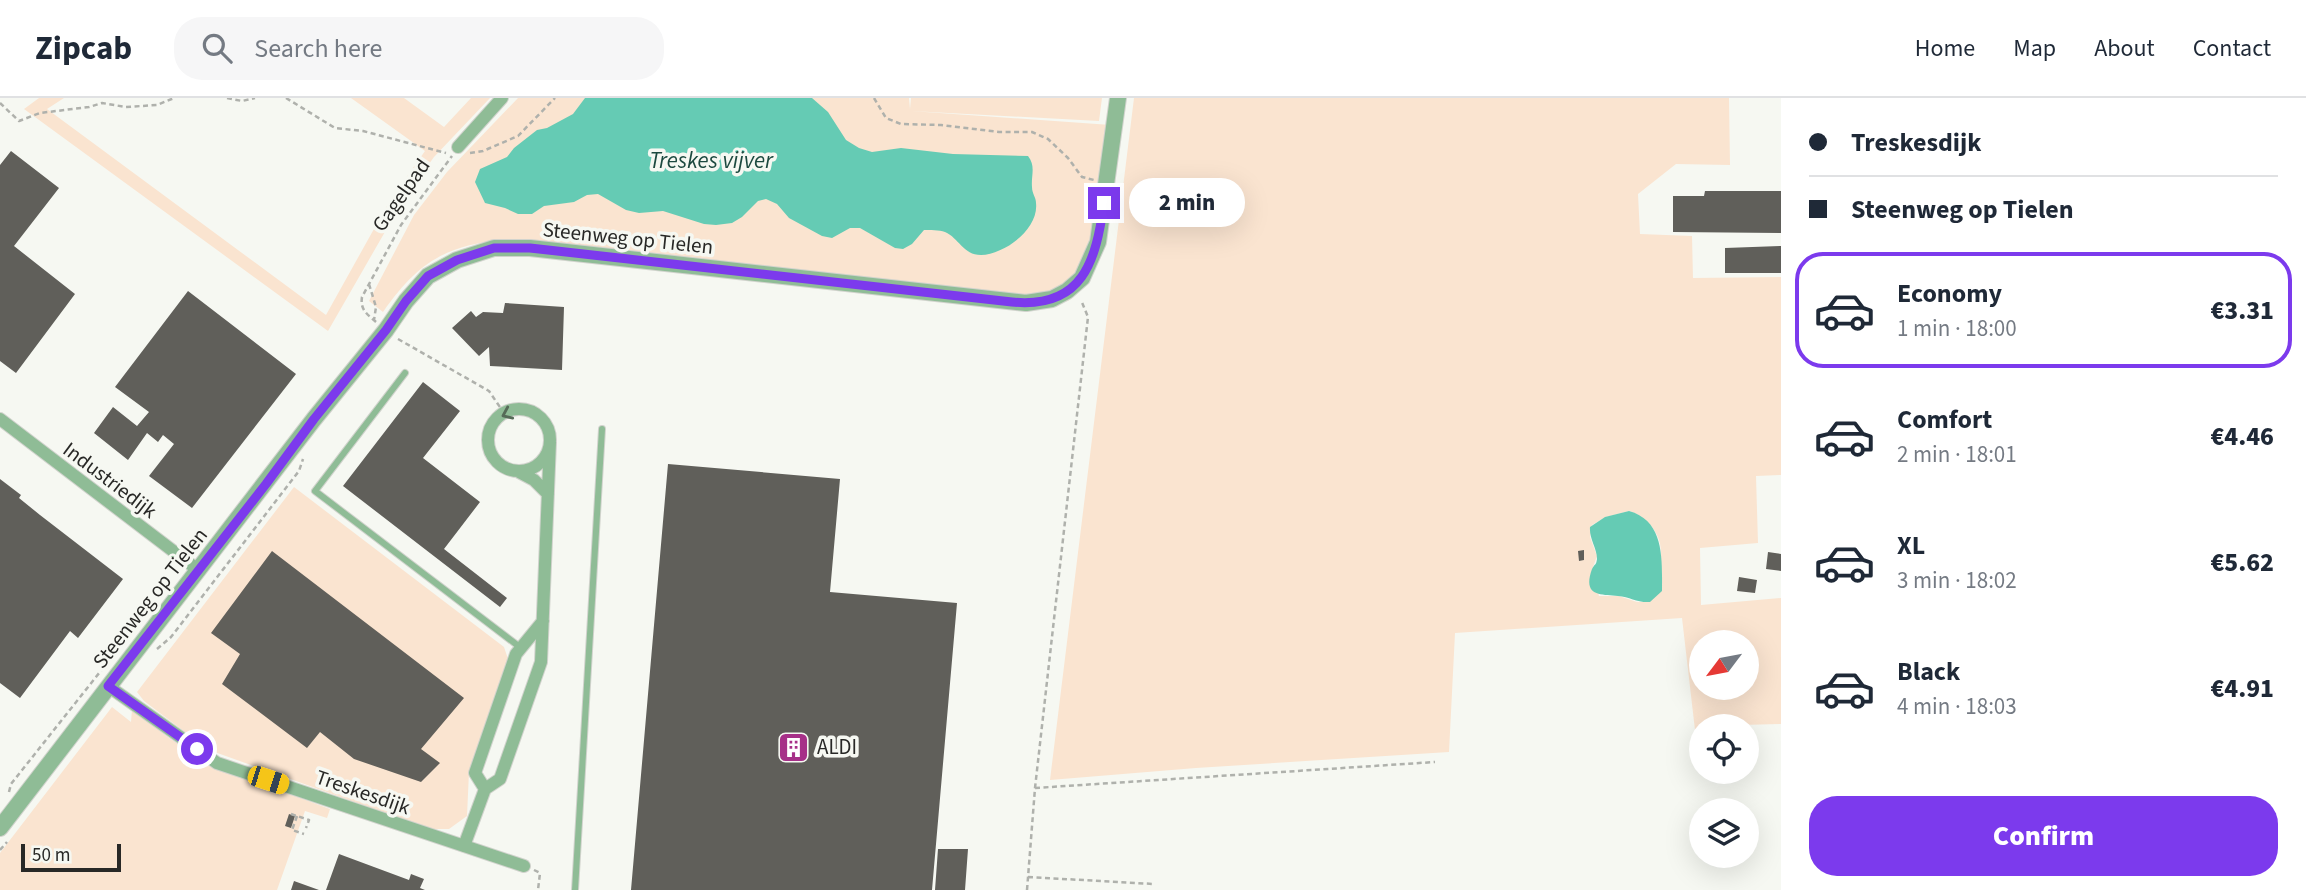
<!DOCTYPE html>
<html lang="en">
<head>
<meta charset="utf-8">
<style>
  :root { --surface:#fff; --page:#f6f6f7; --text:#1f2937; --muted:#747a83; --line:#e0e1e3; --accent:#7c3aed }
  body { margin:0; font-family:"Source Sans 3",sans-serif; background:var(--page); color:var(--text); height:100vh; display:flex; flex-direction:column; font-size:26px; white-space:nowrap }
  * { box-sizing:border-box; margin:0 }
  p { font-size:23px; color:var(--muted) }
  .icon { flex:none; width:38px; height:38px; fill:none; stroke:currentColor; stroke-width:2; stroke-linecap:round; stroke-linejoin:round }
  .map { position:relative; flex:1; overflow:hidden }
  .side { display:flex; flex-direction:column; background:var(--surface); width:525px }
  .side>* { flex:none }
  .top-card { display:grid; align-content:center; height:154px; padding:0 28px; background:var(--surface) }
  .needle { width:46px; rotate:238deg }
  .tools { position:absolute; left:1689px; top:532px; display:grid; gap:14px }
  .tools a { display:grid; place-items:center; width:70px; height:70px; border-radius:50%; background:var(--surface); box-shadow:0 7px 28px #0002; font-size:35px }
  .scale { position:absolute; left:21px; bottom:18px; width:100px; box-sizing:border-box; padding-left:7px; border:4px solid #282826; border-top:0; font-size:19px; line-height:24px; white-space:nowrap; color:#282826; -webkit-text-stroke:5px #f6f8f2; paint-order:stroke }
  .end { position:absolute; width:32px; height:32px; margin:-16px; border:9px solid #7c3aed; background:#fff; box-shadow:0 0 0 4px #fff }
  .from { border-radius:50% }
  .bubble { position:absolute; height:49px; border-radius:24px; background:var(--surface); box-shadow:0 7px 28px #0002; font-size:23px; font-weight:800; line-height:49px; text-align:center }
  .car { position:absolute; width:21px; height:42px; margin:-21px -10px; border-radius:9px; box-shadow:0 0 5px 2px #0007; background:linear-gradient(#f5c518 24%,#345 0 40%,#f5c518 0 76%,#345 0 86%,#f5c518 0) }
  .top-card b { display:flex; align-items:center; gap:24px; height:66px; font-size:26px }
  .top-card b+b { border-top:2px solid var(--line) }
  .top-card i { width:18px; height:18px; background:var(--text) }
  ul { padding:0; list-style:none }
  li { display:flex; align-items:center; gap:21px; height:116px; margin:0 14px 10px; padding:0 14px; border:4px solid transparent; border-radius:28px }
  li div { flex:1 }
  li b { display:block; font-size:26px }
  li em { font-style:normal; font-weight:800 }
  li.current { border-color:var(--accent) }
  li>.icon { width:63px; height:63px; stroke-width:1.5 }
  .cta { display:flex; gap:14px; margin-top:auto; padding:14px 28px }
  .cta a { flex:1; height:80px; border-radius:28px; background:var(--accent); color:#fff; font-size:28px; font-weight:800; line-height:80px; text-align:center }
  header { display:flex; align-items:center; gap:42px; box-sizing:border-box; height:98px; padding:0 35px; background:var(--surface); border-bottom:2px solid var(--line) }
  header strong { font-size:33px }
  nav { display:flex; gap:38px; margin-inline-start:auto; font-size:24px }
  .search { width:490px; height:63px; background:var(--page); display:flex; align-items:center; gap:18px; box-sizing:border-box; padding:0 24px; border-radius:28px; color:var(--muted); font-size:26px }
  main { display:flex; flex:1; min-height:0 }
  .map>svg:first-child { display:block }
  .green { fill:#fae4d0; fill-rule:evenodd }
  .water { fill:#65cbb4 }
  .building { fill:#605f5a }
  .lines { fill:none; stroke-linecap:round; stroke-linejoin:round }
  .service-casing { stroke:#d1d3cd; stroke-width:8 }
  .minor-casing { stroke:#d1d3cd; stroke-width:14 }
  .tertiary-casing { stroke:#d1d3cd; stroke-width:18 }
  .path { stroke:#afb1ac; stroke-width:2.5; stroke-dasharray:5 3.5; stroke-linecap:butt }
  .service { stroke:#8fbc96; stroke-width:6 }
  .minor { stroke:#8fbc96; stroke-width:12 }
  .tertiary { stroke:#8fbc96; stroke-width:16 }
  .oneway { stroke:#566b58 }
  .route { stroke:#7c3aed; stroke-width:9 }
  .labels { text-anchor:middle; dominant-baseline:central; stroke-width:7; stroke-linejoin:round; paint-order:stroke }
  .street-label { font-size:21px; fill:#282826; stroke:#f6f8f2 }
  .poi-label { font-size:21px; fill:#282826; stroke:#f6f8f2; text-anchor:start }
  .water-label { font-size:23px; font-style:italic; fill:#1c493f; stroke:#f6f8f2 }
</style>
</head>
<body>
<header>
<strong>Zipcab</strong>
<div class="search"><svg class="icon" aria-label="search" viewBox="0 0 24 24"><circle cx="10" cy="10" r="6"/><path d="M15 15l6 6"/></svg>Search here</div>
<nav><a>Home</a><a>Map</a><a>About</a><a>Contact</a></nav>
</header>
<main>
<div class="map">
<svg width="1781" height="792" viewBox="0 0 1781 792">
  <rect width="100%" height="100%" fill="#f6f8f2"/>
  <!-- green -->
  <path class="green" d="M 39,0 L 64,0 L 47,11 L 326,217 L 389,104 L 425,53 L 351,0 L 404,0 L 444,29 L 471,0 L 490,0 L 434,59 L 405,99 L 328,233 L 24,11 Z
    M 518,0 L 909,0 L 910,11 L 911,0 L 1102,0 L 1099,23 L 911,13 L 1111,27 L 1088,186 L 1068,203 L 1052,206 L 1016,204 L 822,174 L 506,141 C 445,148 419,163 383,214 L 369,203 L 414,117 L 447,74 Z
    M 1134,0 L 1729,0 L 1730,67 L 1676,66 L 1638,96 L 1640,136 L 1692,138 L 1693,180 L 1781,179 L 1781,377 L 1756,378 L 1758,445 L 1700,450 L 1701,507 L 1781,500 L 1781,626 L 1701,628 L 1701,631 L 1695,632 L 1682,520 L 1455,535 L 1449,654 L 1196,670 L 1050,682 ZM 1629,413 C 1646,418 1661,435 1661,454 C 1661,470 1654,488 1650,504 L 1637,504 L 1619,498 L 1599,498 L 1592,472 L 1597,458 L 1590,439 L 1592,427 L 1606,419 ZM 1701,544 L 1746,544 L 1746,590 L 1701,590 Z
    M 294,389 L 504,549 L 509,564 L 469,674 L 467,718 L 449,731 L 430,731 L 209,652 L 144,603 L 137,594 Z
    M 112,609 L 131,624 L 132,611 L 169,640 L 213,668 L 330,711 L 327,720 L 305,713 L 277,792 L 0,792 L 0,755 Z"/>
  <!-- water -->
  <path class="water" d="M 585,0 L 812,0 L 828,14 L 846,42 L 859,50 L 872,54 L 901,50 L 953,56 L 1028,58 C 1036,68 1031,77 1032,89 C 1032,96 1036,99 1036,105 C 1039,131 1005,156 981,157 C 963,157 959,140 945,134 C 939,132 930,132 924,132 L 912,146 L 903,151 L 895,150 L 860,130 L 850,130 L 832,140 L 822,138 L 789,120 L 777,106 L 766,101 L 758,103 L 742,119 L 732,125 L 716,127 L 704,126 L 663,113 L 639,115 L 626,112 L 598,96 L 587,97 L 574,104 L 544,108 L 532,116 L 518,116 L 505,110 L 485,105 L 475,84 L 480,71 L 507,59 L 514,50 L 537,32 L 547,30 L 573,16 Z
    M 1629,413 C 1665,423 1662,462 1662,493 L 1650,504 C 1638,505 1630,499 1618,498 C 1601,496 1582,499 1592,471 C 1595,465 1596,468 1597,461 C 1597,450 1589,441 1590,429 L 1605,419 Z"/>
  <!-- building -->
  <path class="building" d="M 11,53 L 59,90 L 14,148 L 75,196 L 16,275 L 0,263 L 0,67 Z
    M 1705,93 L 1781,93 L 1781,135 L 1673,134 L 1673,98 L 1704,98 Z
    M 1781,148 L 1781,175 L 1725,175 L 1725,150 Z
    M 188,193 L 296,276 L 192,410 L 149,378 L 174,346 L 163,337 L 158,344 L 147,335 L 128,362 L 94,335 L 113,309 L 137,328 L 149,314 L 115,289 Z
    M 505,205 L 564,209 L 562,272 L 490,268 L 489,249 L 479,258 L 452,230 L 471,213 L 476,219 L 483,214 L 503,215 Z
    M 423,284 L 460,313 L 423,360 L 480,404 L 444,451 L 507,500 L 500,509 L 343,388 Z
    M 668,366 L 840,381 L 830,494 L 957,505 L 932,792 L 631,792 Z
    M 0,381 L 21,397 L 19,400 L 40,417 L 123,481 L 78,540 L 70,533 L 20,600 L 0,585 Z
    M 1584,452 L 1584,462 L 1579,463 L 1578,453 Z
    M 272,453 L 464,600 L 421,651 L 440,665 L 421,684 L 354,661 L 320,634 L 307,650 L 222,586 L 240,556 L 211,535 Z
    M 1768,454 L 1781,456 L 1781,473 L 1766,471 Z
    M 1739,479 L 1757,482 L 1755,495 L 1737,493 Z
    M 289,716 L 295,718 L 291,730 L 285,728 Z
    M 938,751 L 968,751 L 965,792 L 935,792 Z
    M 339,756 L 409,782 L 411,776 L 424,781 L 420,790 L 425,792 L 326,792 Z
    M 294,783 L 319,792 L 291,792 Z"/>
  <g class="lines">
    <defs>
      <path id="service" d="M 405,275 L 315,393 L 521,550
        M 575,792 L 602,331"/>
      <path id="minor" d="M 458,49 L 502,0
        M488 342a31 31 0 1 1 62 0a31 31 0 1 1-62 0Z
        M 0,321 L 198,472
        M 519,374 L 534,382 L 548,396
        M 108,588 L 217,665 L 524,768
        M 485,691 L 475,675 L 516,556 L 543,523
        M 464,748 L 485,691 L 500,681 L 541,564 L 550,344"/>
      <path id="tertiary" d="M 0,730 L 314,321 L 386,232 L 406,203 L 428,178 L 457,162 L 494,150 L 530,150 L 1026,205 L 1052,201 L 1067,193 L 1082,180 L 1098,144 L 1118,0"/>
    </defs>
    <!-- service casing -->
    <use href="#service" class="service-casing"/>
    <!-- minor casing -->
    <use href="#minor" class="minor-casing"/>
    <!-- tertiary casing -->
    <use href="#tertiary" class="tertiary-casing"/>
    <!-- path -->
    <path class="path" d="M 227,0 L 242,3 L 255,0
      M 286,0 L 335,30 L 363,33 L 446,55
      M 874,0 L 886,20 L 901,26 L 941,27 L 999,34 L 1032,34 L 1048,41 L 1068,60 L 1082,79 L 1094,82
      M 0,5 L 19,23 L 40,15 L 89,9 L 102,5 L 126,9 L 157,7 L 174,0
      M 470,55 L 483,53 L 518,38 L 555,0
      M 369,186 L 376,209 L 374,222
      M 376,224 C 367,216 360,212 362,199 L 401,127 L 452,58
      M 398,241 L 489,293 L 504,315
      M 157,551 L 171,539 L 299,373 L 303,361
      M 1035,690 L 1435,664
      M 9,694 L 11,686 L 119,550
      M 291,716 L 309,722 L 306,730
      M 297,718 L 292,732 L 304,736
      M 0,752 L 7,744
      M 534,772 L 540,775 L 538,792
      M 1028,779 L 1154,786
      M 1027,792 L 1035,690 L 1088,219 L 1081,202"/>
    <!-- service -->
    <use href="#service" class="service"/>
    <!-- minor -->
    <use href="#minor" class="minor"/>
    <!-- tertiary -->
    <use href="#tertiary" class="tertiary"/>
  </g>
  <!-- one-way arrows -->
  <defs><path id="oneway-chevron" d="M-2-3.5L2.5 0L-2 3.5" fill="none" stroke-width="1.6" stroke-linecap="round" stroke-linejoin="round" transform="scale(1.75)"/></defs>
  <use class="oneway" href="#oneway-chevron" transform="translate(507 316) rotate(156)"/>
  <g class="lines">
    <!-- route -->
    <path class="route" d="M 197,651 L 108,588 L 266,386 L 314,321 L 386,232 L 406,203 L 428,178 L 457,162 L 494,150 L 530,150 L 1012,204 C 1083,211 1096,163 1104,105"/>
  </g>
  <!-- icons -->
  <defs>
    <symbol id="building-square" viewBox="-11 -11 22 22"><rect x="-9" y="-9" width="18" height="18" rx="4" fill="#a63088" stroke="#f6f8f2"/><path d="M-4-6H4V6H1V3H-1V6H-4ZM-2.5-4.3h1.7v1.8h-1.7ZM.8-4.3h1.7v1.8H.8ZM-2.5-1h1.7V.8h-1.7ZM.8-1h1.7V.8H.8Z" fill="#fff"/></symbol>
  </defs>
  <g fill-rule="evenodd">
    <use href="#building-square" x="776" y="632" width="35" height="35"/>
  </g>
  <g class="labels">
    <!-- street labels -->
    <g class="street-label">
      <text transform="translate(401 97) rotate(-55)">Gagelpad</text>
      <text transform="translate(628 140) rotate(6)">Steenweg op Tielen</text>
      <text transform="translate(110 382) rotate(37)">Industriedijk</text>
      <text transform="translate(150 500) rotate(-52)">Steenweg op Tielen</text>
      <text transform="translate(363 694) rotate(19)">Treskesdijk</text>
    </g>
    <!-- poi labels -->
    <g class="poi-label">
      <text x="817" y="649">ALDI</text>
    </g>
    <!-- water labels -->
    <g class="water-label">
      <text x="711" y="62">Treskes vijver</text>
    </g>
  </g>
</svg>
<div class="tools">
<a><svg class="needle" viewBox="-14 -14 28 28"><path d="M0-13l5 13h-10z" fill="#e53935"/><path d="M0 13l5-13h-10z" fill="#747a83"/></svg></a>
<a><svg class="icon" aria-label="locate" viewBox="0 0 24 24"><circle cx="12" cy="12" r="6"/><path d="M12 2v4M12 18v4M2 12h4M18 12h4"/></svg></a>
<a><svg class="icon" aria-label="layers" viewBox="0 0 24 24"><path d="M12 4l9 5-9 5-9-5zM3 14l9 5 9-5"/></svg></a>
</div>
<div class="scale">50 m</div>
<i class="end from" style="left:197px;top:651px"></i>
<i class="end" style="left:1104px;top:105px"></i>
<div class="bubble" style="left:1129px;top:80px;width:116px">2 min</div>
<i class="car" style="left:268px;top:682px;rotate:108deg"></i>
</div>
<section class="side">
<div class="top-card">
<b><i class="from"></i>Treskesdijk</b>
<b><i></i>Steenweg op Tielen</b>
</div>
<ul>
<li class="current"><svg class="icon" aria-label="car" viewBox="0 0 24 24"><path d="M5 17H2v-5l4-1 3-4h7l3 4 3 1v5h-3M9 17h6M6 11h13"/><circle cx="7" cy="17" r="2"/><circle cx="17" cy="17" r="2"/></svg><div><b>Economy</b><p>1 min · 18:00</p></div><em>€3.31</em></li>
<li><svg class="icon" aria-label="car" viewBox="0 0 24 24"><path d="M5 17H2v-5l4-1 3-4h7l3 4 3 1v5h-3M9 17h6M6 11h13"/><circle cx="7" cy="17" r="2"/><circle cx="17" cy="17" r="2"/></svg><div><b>Comfort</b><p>2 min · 18:01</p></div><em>€4.46</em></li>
<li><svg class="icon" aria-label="car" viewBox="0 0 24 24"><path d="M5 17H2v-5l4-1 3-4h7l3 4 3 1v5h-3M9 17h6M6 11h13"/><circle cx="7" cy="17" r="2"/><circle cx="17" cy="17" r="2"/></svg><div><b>XL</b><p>3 min · 18:02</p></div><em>€5.62</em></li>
<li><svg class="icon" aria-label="car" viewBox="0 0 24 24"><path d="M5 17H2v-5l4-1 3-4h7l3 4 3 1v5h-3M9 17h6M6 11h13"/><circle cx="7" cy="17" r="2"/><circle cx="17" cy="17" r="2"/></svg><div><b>Black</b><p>4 min · 18:03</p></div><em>€4.91</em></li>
</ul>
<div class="cta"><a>Confirm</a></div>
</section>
</main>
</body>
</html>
